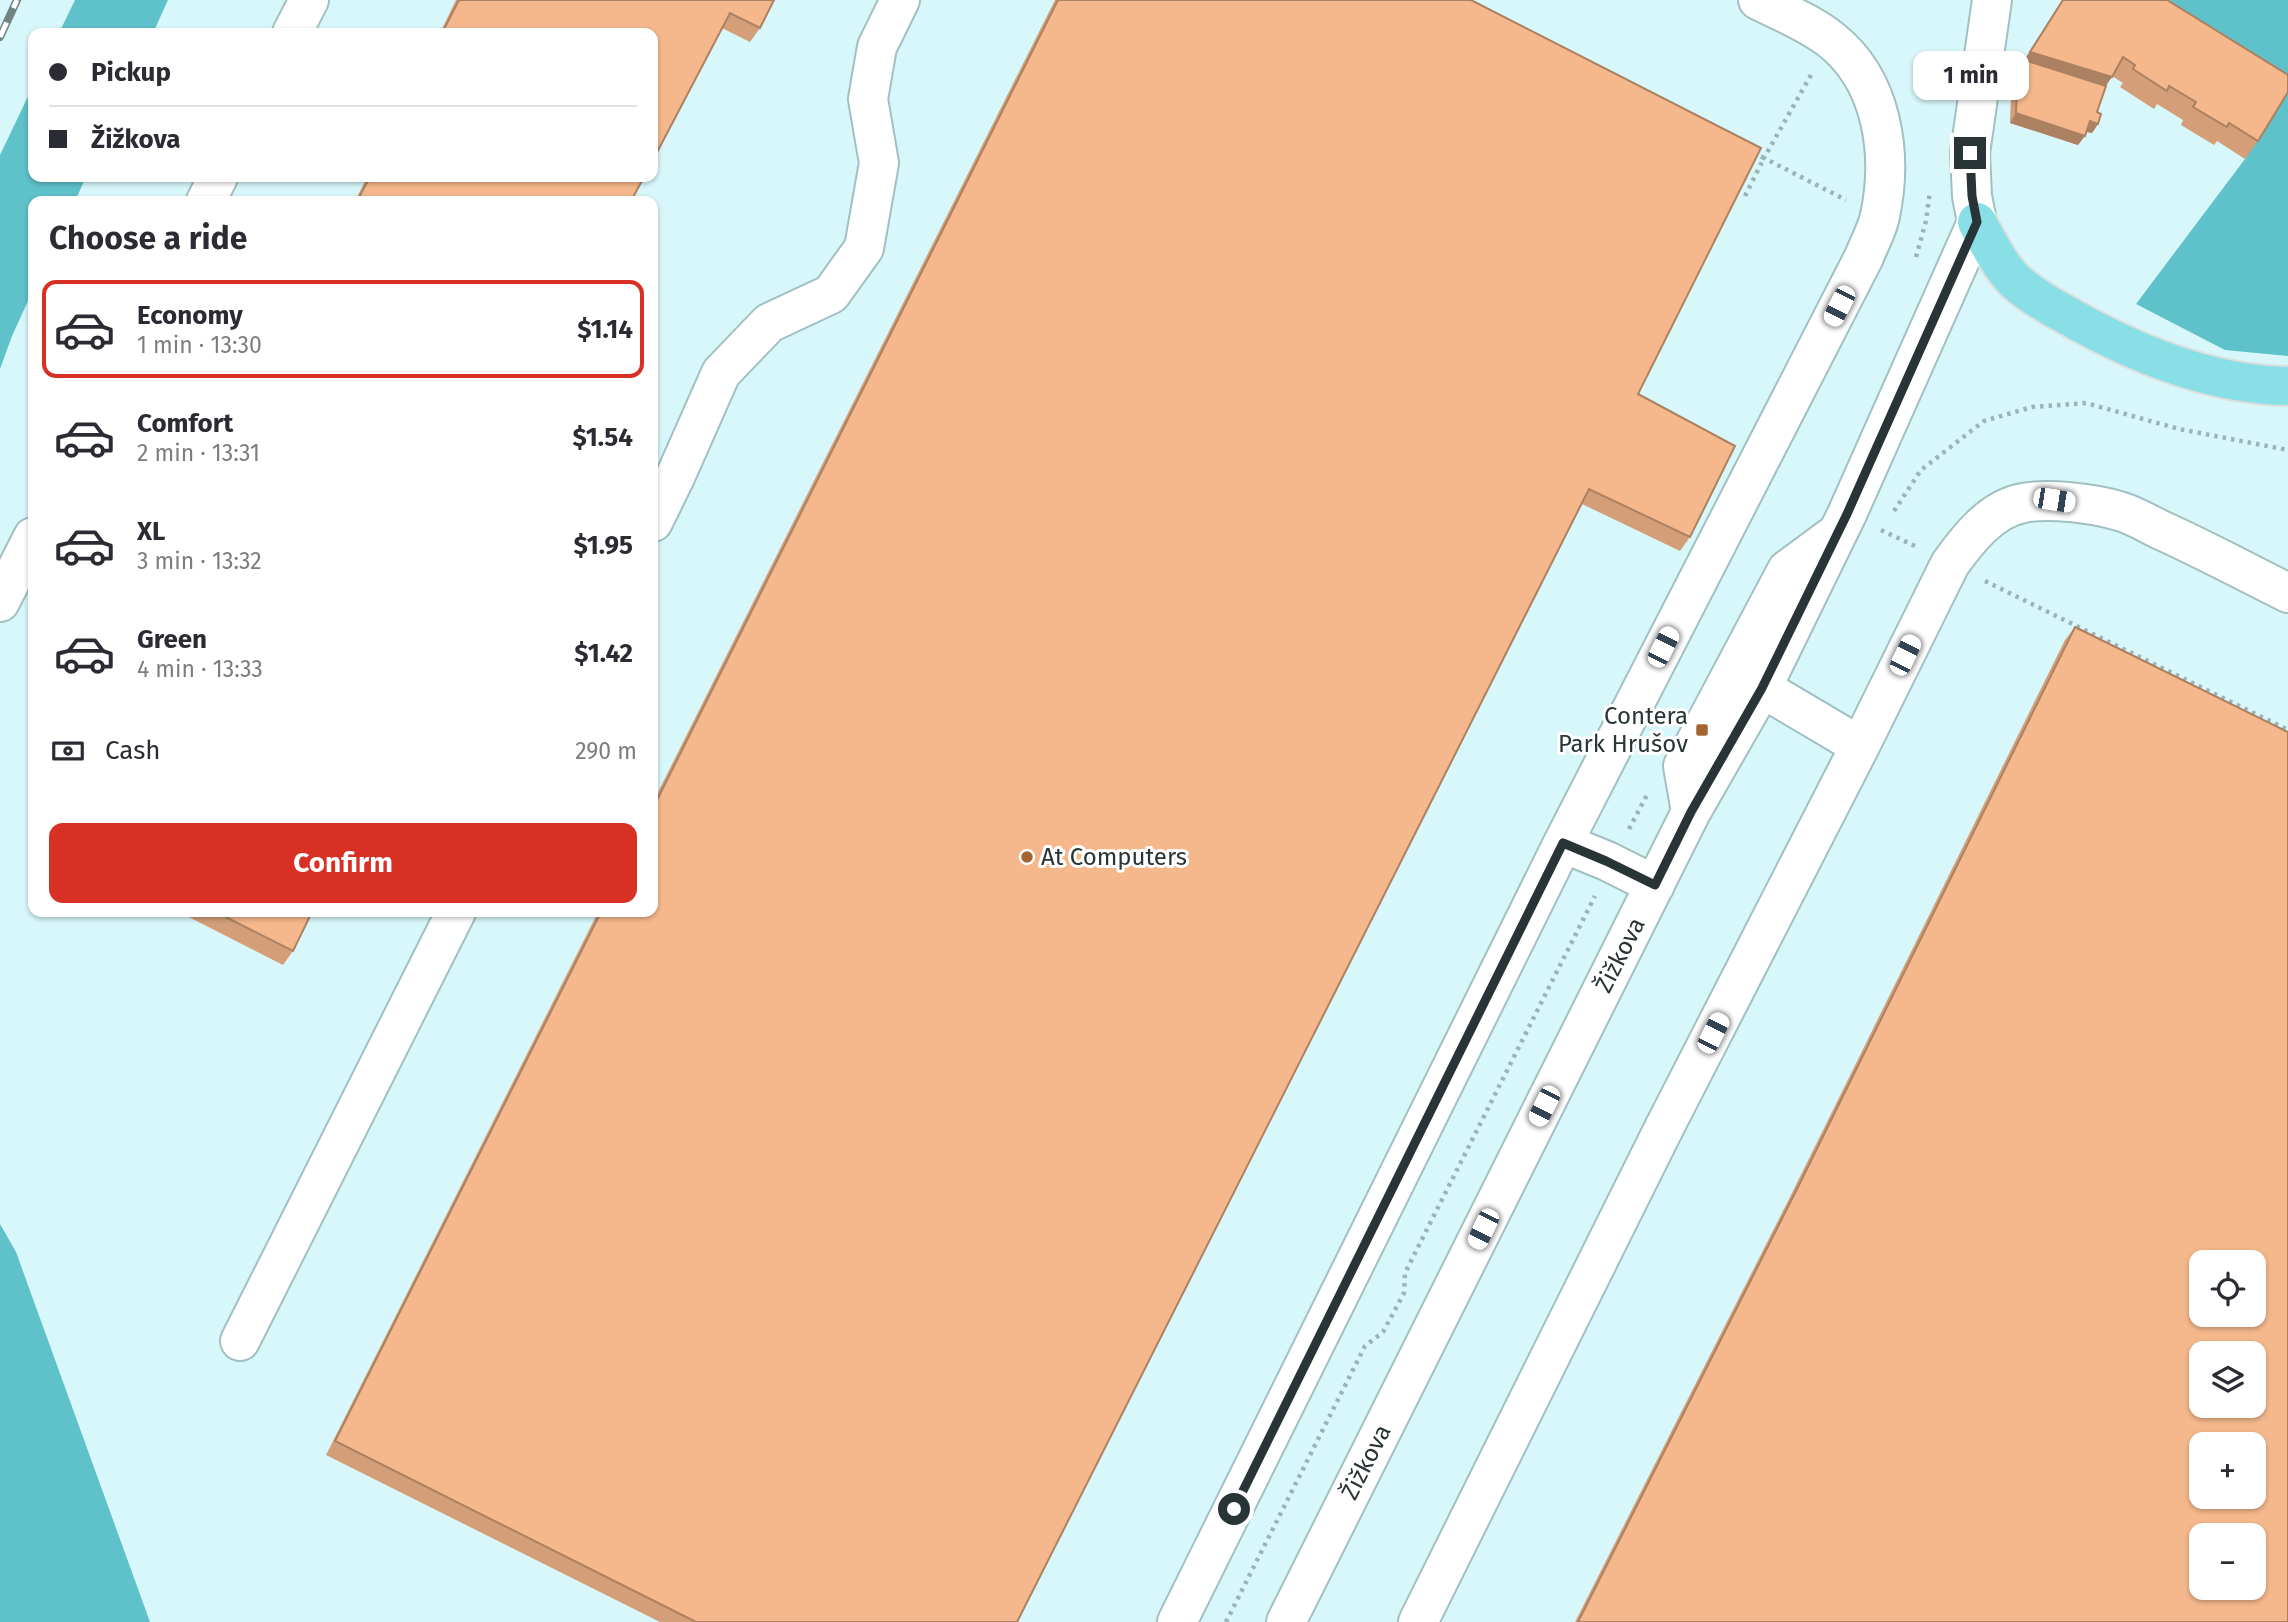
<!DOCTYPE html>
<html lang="en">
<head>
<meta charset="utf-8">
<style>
  :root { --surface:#fff; --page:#f7f7f7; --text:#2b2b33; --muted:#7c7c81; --line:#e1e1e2; --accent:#d93025 }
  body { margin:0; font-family:"Fira Sans",sans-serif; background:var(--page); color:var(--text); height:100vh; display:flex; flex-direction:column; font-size:26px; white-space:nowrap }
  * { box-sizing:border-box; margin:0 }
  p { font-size:23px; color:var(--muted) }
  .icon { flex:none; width:38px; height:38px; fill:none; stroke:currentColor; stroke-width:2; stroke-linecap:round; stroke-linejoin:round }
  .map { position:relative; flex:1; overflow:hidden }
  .panel { position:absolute; left:28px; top:196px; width:630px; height:721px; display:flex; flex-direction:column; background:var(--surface); border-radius:14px; box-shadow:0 2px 5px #0004 }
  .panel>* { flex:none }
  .hud { position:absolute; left:28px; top:28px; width:630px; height:154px; border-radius:14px; box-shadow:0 2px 5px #0004; display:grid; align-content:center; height:154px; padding:0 21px; background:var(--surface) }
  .tools { position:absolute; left:2189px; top:1250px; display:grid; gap:14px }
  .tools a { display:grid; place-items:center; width:77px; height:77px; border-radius:14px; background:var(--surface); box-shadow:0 2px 5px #0004; font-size:35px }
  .end { position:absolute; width:32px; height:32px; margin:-16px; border:9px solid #283435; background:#fff; box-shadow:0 0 0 4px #fff }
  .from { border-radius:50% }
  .bubble { position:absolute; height:49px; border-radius:14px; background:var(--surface); box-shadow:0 2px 5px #0004; font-size:23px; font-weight:700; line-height:49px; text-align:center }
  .car { position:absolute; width:21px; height:42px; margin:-21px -10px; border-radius:9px; box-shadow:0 0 5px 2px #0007; background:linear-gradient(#fff 24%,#345 0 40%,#fff 0 76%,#345 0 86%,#fff 0) }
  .hud b { display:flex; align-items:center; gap:24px; height:66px; font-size:26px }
  .hud b+b { border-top:2px solid var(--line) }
  .hud i { width:18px; height:18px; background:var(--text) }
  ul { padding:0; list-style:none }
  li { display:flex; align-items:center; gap:21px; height:98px; margin:0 14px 10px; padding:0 7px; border:4px solid transparent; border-radius:14px }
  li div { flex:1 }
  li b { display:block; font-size:26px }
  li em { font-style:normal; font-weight:700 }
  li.selected { border-color:var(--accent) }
  li>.icon { width:63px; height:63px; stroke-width:1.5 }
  h2 { padding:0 21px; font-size:32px; line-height:84px }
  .pay { display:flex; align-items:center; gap:18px; height:77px; padding:0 21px; font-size:26px }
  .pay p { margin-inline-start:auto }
  .action { display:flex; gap:14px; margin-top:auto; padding:14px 21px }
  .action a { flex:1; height:80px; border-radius:14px; background:var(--accent); color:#fff; font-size:28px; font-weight:700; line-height:80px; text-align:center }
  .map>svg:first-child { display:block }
  .forest { fill:#5fc1c9 }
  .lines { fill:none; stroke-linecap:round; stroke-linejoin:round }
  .minor-casing { stroke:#a1c0c2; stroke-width:42 }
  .major-casing { stroke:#dddfdf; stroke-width:42 }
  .path { stroke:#9bb4b7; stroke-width:4.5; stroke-dasharray:3.5 5; stroke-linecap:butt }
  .minor { stroke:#fff; stroke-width:38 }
  .major { stroke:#88dfe6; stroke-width:38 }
  .rail-casing { stroke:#708486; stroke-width:8 }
  .rail { stroke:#fff; stroke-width:5; stroke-dasharray:16; stroke-linecap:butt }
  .wall { fill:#d39e78 }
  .shaded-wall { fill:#ac8162 }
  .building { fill:#f5b88c; stroke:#ac8162; stroke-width:2; fill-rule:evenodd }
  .route { stroke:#283435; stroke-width:9 }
  .poi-dot { fill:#a66430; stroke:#fff; stroke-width:2.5 }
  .labels { text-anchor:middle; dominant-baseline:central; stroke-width:6; stroke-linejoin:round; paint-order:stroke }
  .poi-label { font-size:24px; fill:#283435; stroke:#fff; text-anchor:end }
  .street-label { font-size:24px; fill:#283435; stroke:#fff }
</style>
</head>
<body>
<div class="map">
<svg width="2288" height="1622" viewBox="0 0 2288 1622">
  <rect width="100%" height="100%" fill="#d7f7fa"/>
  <!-- forest -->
  <path class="forest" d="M 75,0 L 168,0 L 153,33 L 59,33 Z
    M 2126,0 L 2288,0 L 2288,356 L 2225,350 L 2136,304 L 2245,159 L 2283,98 Z
    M 33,86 L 33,177 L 86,177 L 75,201 L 33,201 L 33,290 L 12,336 L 0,369 L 0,155 Z
    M 0,1224 L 16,1252 L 150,1622 L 0,1622 Z"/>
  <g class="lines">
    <defs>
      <path id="minor" d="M 292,33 L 309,0
        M 206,201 L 218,177
        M 653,522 L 675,477 L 721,373 L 769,323 L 831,294 L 864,248 L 879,163 L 868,99 L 877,47 L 900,0
        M 0,602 L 33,537
        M 1762,688 L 1860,746 L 1950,564 C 1968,539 1991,509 2023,503 C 2048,498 2093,503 2119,511 C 2134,515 2148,524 2163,531 C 2205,550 2246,572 2288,593
        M 1691,812 L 1683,766 L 1787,570 L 1833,536
        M 1563,843 L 1607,861 L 1655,885
        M 240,1341 L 456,912
        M 1177,1622 L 1563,843 L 1864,257 C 1869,244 1877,230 1880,216 C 1893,154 1883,80 1830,39 C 1808,22 1782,12 1758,0
        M 1286,1622 L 1691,812 L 1762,688 L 1847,514 L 1977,222 L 1972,196 L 1970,153 L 1992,0
        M 1418,1622 L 1664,1128 L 1860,746"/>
      <path id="major" d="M 1977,222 C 1988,242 1999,265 2015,281 C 2034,298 2057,310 2079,322 C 2143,357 2214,385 2288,386"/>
    </defs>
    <!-- minor casing -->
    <use href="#minor" class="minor-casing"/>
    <!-- major casing -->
    <use href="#major" class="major-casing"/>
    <!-- path -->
    <path class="path" d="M 1811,75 L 1764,158 L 1846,200
      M 1745,196 L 1764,158 L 1754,153
      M 1916,257 L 1926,221 L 1930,191
      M 1894,511 L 1921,470 L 1984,421 L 2032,407 L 2086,403 L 2179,429 L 2288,450
      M 1881,530 L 1917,547
      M 1985,581 L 2288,730
      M 1629,829 L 1648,793
      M 1226,1622 L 1365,1346 L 1383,1332 L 1404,1293 L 1405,1273 L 1595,896"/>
    <!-- minor -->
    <use href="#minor" class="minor"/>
    <!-- major -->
    <use href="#major" class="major"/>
    <defs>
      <path id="rail" d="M 0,37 L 17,0"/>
    </defs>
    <!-- rail casing -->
    <use href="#rail" class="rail-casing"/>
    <!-- rail -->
    <use href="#rail" class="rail"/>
  </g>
  <!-- wall -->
  <path class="wall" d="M 456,0 L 774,0 L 760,28 L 750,42 L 722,28 L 653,33 L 440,33 Z
    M 1055,0 L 1471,0 L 1638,394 L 1690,537 L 1680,551 L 1582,504 L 1017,1622 L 660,1622 L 326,1455 L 598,912 L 653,912 L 653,802 Z
    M 2062,0 L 2167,0 L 2258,141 L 2245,159 L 2217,141 L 2214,145 L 2181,125 L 2183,120 L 2157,104 L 2154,109 L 2120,87 L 2123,83 L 2112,76 L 2106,86 L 2097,112 L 2098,124 L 2092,133 L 2087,132 L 2078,145 L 2010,123 L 2012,70 L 2018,60 L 2024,60 Z
    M 367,177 L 644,177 L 631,201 L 355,201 Z
    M 2075,627 L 2288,1622 L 1575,1622 L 1789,1199 L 2065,640 Z
    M 179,912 L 312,912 L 293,951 L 283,965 Z"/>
  <!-- shaded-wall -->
  <path class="shaded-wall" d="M 2030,52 L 2112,77 L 2099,95 L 2018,70 Z
    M 2016,113 L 2085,136 L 2078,145 L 2010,123 Z
    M 2090,121 L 2098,124 L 2092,133 L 2083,131 Z"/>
  <!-- building -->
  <path class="building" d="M 459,0 L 774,0 L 760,28 L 730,13 L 653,160 L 653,33 L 442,33 Z
    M 1058,0 L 1471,0 L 1761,148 L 1638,394 L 1735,446 L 1690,537 L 1589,489 L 1017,1622 L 696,1622 L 335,1441 L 601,912 L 653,912 L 653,808 Z
    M 2063,0 L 2167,0 L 2288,75 L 2288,92 L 2258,141 L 2229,123 L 2227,127 L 2193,107 L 2196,102 L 2169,86 L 2167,91 L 2133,69 L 2135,65 L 2123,57 L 2112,77 L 2030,52 Z
    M 2021,59 L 2106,86 L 2097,112 L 2101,114 L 2098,124 L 2090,121 L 2085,136 L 2016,113 L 2018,60 Z
    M 370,177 L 644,177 L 631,201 L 357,201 Z
    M 2075,627 L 2288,732 L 2288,1622 L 1578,1622 L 1799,1185 ZM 2202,1262 L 2254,1262 L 2254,1314 L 2202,1314 ZM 2202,1353 L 2254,1353 L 2254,1405 L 2202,1405 ZM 2202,1444 L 2254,1444 L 2254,1496 L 2202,1496 ZM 2202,1535 L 2254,1535 L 2254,1587 L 2202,1587 Z
    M 216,912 L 312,912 L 293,951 Z"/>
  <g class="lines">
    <!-- route -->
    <path class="route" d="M 1234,1509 L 1563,843 L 1606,861 L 1655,885 L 1691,812 L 1762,688 L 1847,514 L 1977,222 L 1972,196 L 1970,153"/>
  </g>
  <!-- markers -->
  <g class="poi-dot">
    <rect x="1695" y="723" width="14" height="14" rx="3.5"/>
    <circle cx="1027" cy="857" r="7"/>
  </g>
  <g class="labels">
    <!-- poi labels -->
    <g class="poi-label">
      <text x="1688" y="716">Contera<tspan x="1688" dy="28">Park Hrušov</tspan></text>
      <text x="1041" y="857" text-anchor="start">At Computers</text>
    </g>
    <!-- street labels -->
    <g class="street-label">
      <text transform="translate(1620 955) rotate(-63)">Žižkova</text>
      <text transform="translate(1366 1462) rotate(-63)">Žižkova</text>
    </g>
  </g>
</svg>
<div class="tools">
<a><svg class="icon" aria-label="locate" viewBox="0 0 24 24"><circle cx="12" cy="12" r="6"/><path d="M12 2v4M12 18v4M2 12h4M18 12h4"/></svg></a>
<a><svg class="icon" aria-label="layers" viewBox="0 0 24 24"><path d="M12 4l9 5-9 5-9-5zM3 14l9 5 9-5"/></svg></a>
<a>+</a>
<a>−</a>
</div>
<i class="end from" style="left:1234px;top:1509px"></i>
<i class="end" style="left:1970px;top:153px"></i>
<div class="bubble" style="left:1913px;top:51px;width:116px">1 min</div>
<i class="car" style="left:1839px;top:306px;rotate:207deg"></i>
<i class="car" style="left:2054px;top:500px;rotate:99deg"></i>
<i class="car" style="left:1663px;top:647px;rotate:27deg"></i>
<i class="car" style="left:1905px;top:655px;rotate:26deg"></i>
<i class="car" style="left:1713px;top:1033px;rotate:27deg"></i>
<i class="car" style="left:1544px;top:1106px;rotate:207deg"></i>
<i class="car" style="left:1483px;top:1229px;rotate:206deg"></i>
<div class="hud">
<b><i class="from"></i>Pickup</b>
<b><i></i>Žižkova</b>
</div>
<section class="panel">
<h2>Choose a ride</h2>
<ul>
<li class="selected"><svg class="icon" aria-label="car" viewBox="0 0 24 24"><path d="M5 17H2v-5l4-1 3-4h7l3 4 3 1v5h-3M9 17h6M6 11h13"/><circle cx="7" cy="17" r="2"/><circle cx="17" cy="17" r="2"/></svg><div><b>Economy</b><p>1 min · 13:30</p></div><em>$1.14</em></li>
<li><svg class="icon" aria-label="car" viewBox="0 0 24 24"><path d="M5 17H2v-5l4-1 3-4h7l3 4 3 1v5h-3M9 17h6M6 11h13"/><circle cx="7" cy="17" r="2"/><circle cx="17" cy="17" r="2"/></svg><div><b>Comfort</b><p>2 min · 13:31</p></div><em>$1.54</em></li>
<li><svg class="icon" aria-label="car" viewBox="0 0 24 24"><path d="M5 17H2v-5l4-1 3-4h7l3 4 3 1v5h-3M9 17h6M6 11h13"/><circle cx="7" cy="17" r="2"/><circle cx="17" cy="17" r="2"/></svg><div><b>XL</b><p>3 min · 13:32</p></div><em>$1.95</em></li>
<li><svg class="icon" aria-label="car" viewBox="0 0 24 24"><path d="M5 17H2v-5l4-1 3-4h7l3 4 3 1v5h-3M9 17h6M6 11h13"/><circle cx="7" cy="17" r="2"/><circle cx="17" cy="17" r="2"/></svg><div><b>Green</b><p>4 min · 13:33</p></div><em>$1.42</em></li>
</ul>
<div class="pay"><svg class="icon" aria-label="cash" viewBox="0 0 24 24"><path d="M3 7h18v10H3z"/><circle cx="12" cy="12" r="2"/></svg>Cash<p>290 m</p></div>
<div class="action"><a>Confirm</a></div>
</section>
</div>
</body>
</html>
